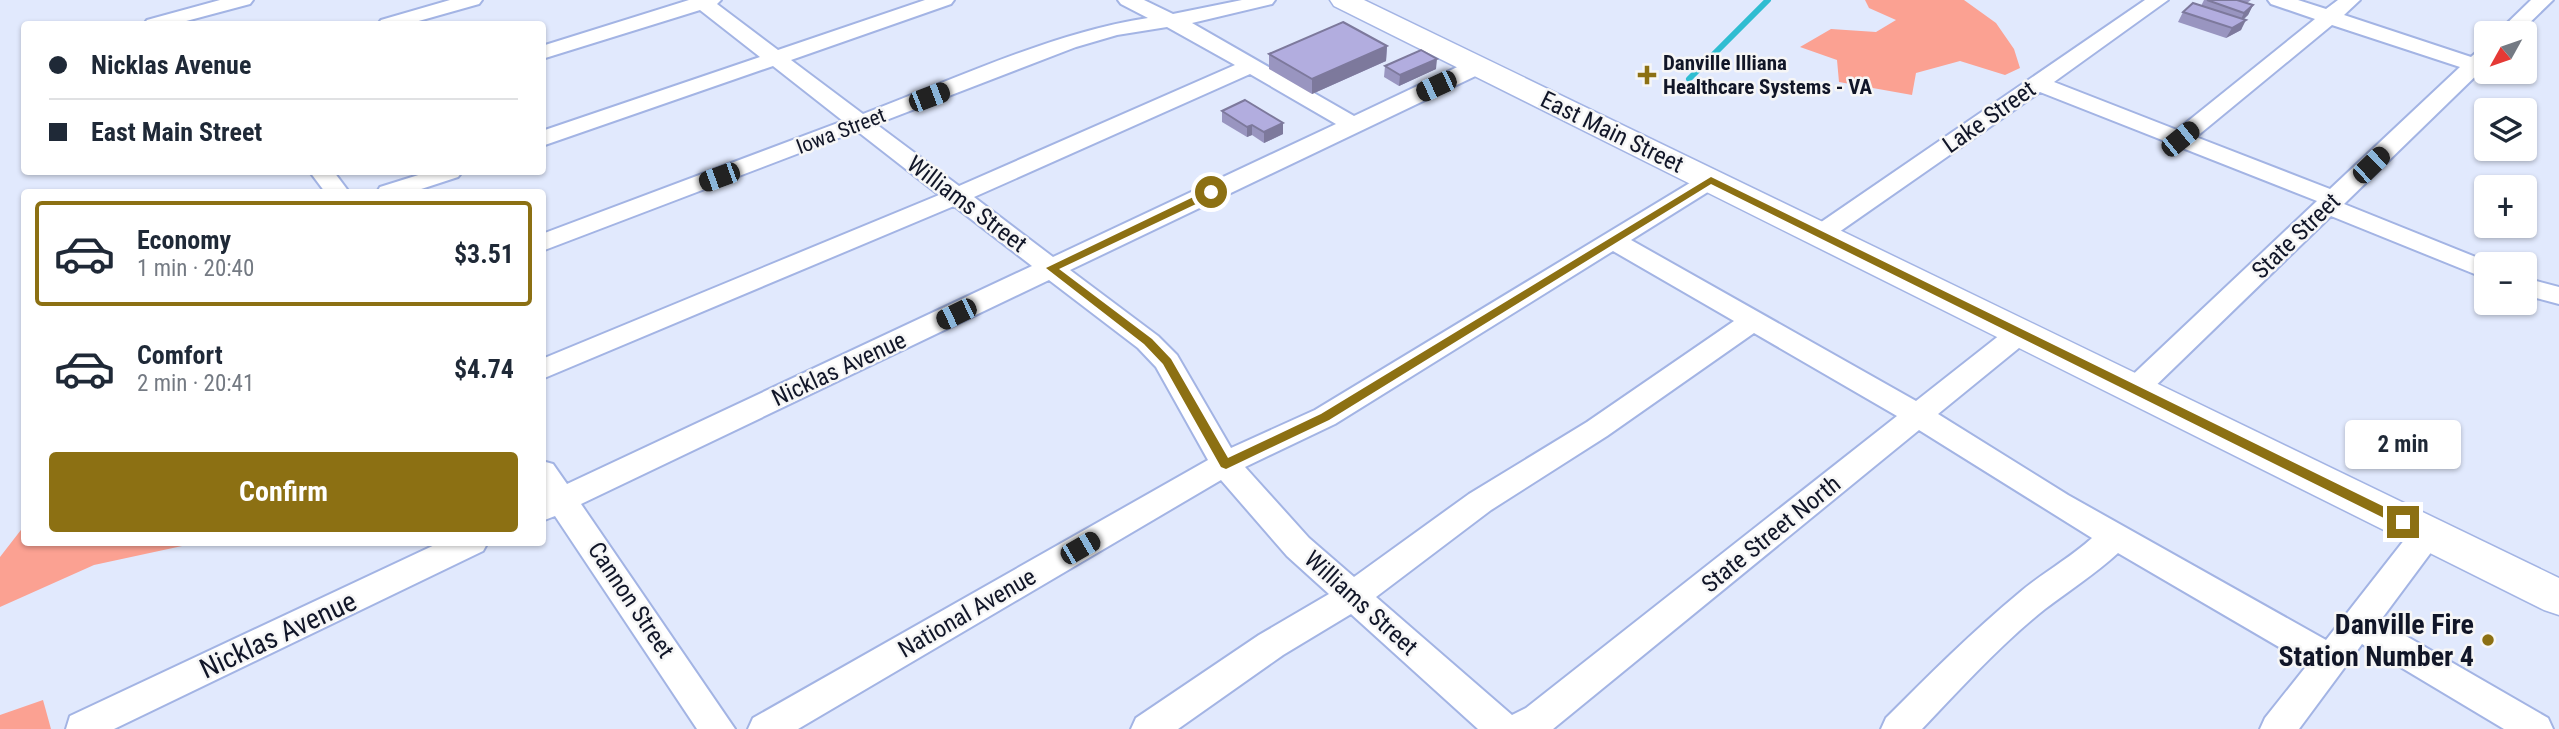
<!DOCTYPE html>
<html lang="en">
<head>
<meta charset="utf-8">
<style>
  :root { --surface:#fff; --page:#f6f6f7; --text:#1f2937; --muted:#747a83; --line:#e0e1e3; --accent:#8c7013 }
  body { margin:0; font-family:"Roboto Condensed",sans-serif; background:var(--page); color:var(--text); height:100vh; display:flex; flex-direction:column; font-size:26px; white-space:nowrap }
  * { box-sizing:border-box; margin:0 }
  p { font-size:23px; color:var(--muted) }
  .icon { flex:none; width:38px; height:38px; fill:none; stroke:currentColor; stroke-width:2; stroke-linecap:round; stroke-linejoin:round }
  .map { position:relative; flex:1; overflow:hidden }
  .side { position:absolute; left:21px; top:189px; width:525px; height:357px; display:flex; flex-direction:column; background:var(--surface); border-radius:7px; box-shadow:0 2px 5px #0004 }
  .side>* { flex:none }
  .guide { position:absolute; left:21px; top:21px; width:525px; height:154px; border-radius:7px; box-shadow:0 2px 5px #0004; display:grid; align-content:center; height:154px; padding:0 28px; background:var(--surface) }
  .needle { width:46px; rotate:230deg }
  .tools { position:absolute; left:2474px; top:21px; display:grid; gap:14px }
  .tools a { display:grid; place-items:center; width:63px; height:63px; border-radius:7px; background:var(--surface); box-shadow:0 2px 5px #0004; font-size:35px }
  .end { position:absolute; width:32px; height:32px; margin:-16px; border:9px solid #8c7013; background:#fff; box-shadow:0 0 0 4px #fff }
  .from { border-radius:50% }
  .bubble { position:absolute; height:49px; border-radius:7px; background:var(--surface); box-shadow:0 2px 5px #0004; font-size:23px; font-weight:700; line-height:49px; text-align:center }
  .car { position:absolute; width:21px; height:42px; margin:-21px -10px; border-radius:9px; box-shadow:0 0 5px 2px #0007; background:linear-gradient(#222 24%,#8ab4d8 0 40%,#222 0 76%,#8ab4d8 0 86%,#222 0) }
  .guide b { display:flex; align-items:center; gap:24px; height:66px; font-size:26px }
  .guide b+b { border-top:2px solid var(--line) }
  .guide i { width:18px; height:18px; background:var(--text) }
  ul { padding:12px 0 0; list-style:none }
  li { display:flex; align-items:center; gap:21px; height:105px; margin:0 14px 10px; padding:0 14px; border:4px solid transparent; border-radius:7px }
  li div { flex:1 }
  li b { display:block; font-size:26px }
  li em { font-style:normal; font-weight:700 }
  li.selected { border-color:var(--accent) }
  li>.icon { width:63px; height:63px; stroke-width:1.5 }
  .action { display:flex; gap:14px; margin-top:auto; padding:14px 28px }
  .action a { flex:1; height:80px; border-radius:7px; background:var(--accent); color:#fff; font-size:28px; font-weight:700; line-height:80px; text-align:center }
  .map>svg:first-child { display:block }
  .green { fill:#fba192 }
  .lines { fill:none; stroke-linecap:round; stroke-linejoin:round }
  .stream { stroke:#2fbdd1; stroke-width:6 }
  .minor-casing { stroke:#a3b4e4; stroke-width:4 }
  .major-casing { stroke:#a3b4e4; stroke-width:3 }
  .minor { fill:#fff; fill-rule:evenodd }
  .major { fill:#fff; fill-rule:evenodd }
  .wall { fill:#9995c0 }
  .shaded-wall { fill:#7d799c }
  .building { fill:#b2addf; stroke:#7d799c; stroke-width:2 }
  .route { fill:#8c7013 }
  .poi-dot { fill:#8c7013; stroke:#f6f6f6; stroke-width:2.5 }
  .labels { text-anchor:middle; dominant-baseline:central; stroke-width:5; stroke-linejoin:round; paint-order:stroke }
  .far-poi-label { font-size:21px; font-weight:bold; fill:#111628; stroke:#f6f6f6; text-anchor:start }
  .far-street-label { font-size:21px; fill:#111628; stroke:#f6f6f6 }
  .street-label { font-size:24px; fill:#111628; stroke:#f6f6f6 }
  .near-poi-label { font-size:28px; font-weight:bold; fill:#111628; stroke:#f6f6f6; text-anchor:end }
  .near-street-label { font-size:28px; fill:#111628; stroke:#f6f6f6 }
</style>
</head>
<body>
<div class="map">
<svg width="2559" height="729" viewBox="0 0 2559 729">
  <rect width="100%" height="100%" fill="#e1e9fd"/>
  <!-- green -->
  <path class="green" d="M 1865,0 L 1964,0 L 1996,23 L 2014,49 L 2020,68 L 2005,75 L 1960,61 L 1916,73 L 1912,95 L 1839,82 L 1837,60 L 1800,47 L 1831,29 L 1876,32 L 1896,20 L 1869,8 Z
    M 24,526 L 24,542 L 196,543 L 94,565 L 0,607 L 0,557 Z
    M 43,700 L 51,729 L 0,729 L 0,715 Z"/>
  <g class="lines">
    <!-- stream -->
    <path class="stream" d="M 1689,79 L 1768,0"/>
    <defs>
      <path id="minor" d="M 220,0 L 253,0 L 250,4 L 175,24 L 144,24 L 147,20 Z
        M 450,0 L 482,0 L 479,4 L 408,24 L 378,24 L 381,20 Z
        M 689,0 L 721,0 L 717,4 L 778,50 L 925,0 L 954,0 L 951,4 L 791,60 L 863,114 C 953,80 1054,32 1148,18 L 1121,4 L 1118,0 L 1144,0 L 1173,14 L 1242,0 L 1275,0 L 1272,4 L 1192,23 L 1354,116 L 1470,61 L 1486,61 L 1489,66 L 1486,71 L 1070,270 L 1158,336 L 1177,355 L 1231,448 L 1315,410 L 1703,175 L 1719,175 L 1723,180 L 1719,185 L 1631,240 L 1916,401 L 2010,327 L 2020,324 L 2030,327 L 2034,333 L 2030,339 L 1938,414 L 2068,495 L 2326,640 L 2416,525 L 2427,522 L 2438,525 L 2443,534 L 2438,543 L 2380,621 L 2548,718 L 2553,729 L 2504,729 L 2362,644 L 2299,729 L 2260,729 L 2265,718 L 2308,664 L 2118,553 C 2095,574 2070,590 2045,609 C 2001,644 1961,688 1922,729 L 1881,729 L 1886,718 C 1929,675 1972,632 2019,593 C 2042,573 2069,559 2092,538 L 1919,430 L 1553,729 L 1478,729 L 1351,614 L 1283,655 L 1178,729 L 1131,729 L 1136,718 L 1259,635 L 1329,594 L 1287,556 L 1221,480 L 798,729 L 748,729 L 753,718 L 1208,460 L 1156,367 L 1138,348 L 1049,280 L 581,504 L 735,729 L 697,729 L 555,516 L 542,521 L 542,461 L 553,464 L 567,484 L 1032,266 L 954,206 L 542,379 L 542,359 L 939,195 L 857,131 L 542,251 L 542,234 L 843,121 L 773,66 L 542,146 L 542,131 L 760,57 L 700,10 L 542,59 L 542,46 ZM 1167,27 L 1235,65 L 959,186 L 876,124 L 1076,47 L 1117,35 ZM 1250,74 L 1336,124 L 1053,257 L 974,197 ZM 1613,251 L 1734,321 L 1587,422 L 1469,494 L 1354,577 L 1309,538 L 1245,467 L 1335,424 ZM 1754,333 L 1897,416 L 1526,708 L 1512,715 L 1376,597 L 1491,510 L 1607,436 Z
        M 2145,0 L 2168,0 L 2054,82 L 2177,130 L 2315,19 L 2271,4 L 2268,0 L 2298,0 L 2326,9 L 2338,0 L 2360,0 L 2344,15 L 2471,57 L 2480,49 L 2487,47 L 2487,65 L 2344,204 L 2493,264 L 2487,264 L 2487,279 L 2331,216 L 2145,396 L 2135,399 L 2125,396 L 2121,389 L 2125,382 L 2317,201 L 2040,92 L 1829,239 L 1820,242 L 1811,239 L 1807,234 L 1811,229 ZM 2332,25 L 2460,67 L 2330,189 L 2196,137 Z
        M 2531,0 L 2553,0 L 2519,33 L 2497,33 Z
        M 310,172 L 334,172 L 349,192 L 325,192 Z
        M 428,172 L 462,172 L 458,177 L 412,192 L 377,192 L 380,187 Z
        M 2525,278 L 2559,287 L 2559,304 L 2525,295 Z
        M 441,542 L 488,542 L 483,551 L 114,729 L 66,729 L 70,716 Z"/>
      <path id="major" d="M 1330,0 L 1364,0 L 2559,578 L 2559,615 L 2544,610 L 1334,6 Z"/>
    </defs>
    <!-- minor casing -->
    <use href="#minor" class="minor-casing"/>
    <!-- major casing -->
    <use href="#major" class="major-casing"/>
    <!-- minor -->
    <use href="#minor" class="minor"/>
    <!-- major -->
    <use href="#major" class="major"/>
  </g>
  <!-- wall -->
  <path class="wall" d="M 2204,0 L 2251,0 L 2247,3 L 2253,5 L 2248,15 L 2244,19 L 2241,30 L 2226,38 L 2178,22 L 2183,12 L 2201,6 Z
    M 1387,46 L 1386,61 L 1312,94 L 1269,69 L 1269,54 Z
    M 1385,66 L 1436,69 L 1399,86 L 1384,77 Z
    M 1222,111 L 1283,123 L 1283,134 L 1264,143 L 1252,135 L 1247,137 L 1222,122 Z"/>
  <!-- shaded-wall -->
  <path class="shaded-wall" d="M 2253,5 L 2248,15 L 2239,23 L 2244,13 Z
    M 2246,20 L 2241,30 L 2226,38 L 2232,28 Z
    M 1387,46 L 1386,61 L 1312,94 L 1312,79 Z
    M 1437,59 L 1436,69 L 1399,86 L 1400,75 Z
    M 1283,123 L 1283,134 L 1264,143 L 1264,132 Z
    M 1252,125 L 1252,135 L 1247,137 L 1247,127 Z"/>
  <!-- building -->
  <path class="building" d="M 2207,0 L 2237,0 L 2253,5 L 2244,13 Z
    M 2193,3 L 2246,20 L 2232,28 L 2183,12 Z
    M 1343,22 L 1387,46 L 1312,79 L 1269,54 Z
    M 1421,50 L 1437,59 L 1400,75 L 1385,66 Z
    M 1245,100 L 1283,123 L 1264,132 L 1252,125 L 1247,127 L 1222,111 Z"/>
  <!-- route -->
  <path class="route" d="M 1711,177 L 2407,518 L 2409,522 L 2407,525 L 2398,525 L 1711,184 L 1329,420 L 1226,469 L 1221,467 L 1163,364 L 1144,344 L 1046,268 L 1208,190 L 1215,190 L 1215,195 L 1059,269 L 1152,339 L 1171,359 L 1228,458 L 1321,414 Z"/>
  <!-- markers -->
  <g class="poi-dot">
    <path d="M1643.5 64.5h7v7h7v7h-7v7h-7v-7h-7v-7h7z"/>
    <circle cx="2488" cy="640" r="7"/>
  </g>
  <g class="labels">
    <!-- far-poi labels -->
    <g class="far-poi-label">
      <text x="1663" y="63">Danville Illiana<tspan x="1663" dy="24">Healthcare Systems - VA</tspan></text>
    </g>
    <!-- far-street labels -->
    <g class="far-street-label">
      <text transform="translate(841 131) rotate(-21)">Iowa Street</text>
    </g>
    <!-- street labels -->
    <g class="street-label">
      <text transform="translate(1989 117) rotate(-35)">Lake Street</text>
      <text transform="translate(1612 132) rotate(26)">East Main Street</text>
      <text transform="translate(967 204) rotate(37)">Williams Street</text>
      <text transform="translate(2296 236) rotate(-44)">State Street</text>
      <text transform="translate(839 369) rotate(-25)">Nicklas Avenue</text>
      <text transform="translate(1771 534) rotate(-39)">State Street North</text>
      <text transform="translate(631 600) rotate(56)">Cannon Street</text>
      <text transform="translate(1361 603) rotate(42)">Williams Street</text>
      <text transform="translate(967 613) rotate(-30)">National Avenue</text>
    </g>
    <!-- near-poi labels -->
    <g class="near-poi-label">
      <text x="2474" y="624">Danville Fire<tspan x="2474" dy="32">Station Number 4</tspan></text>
    </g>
    <!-- near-street labels -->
    <g class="near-street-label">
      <text transform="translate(278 635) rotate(-25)">Nicklas Avenue</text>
    </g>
  </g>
</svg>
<div class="tools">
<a><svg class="needle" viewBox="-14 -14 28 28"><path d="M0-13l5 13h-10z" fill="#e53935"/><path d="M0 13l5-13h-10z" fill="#747a83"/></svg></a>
<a><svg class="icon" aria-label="layers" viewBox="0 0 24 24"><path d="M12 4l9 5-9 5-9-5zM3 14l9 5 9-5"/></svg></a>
<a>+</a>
<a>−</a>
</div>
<i class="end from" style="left:1211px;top:192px"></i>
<i class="end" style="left:2403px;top:522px"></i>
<div class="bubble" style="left:2345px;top:420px;width:116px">2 min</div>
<i class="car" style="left:1436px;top:86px;rotate:245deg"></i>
<i class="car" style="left:929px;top:97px;rotate:69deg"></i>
<i class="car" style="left:2180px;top:139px;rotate:51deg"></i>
<i class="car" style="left:2371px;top:165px;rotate:46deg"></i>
<i class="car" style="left:719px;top:177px;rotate:250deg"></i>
<i class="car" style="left:956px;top:314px;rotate:244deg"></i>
<i class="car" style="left:1080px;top:548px;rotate:60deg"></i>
<div class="guide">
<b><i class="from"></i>Nicklas Avenue</b>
<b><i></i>East Main Street</b>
</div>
<section class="side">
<ul>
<li class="selected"><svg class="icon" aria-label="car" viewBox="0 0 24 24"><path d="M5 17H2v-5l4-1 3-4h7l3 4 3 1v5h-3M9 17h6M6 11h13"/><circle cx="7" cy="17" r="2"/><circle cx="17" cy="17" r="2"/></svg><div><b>Economy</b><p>1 min · 20:40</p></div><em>$3.51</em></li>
<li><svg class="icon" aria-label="car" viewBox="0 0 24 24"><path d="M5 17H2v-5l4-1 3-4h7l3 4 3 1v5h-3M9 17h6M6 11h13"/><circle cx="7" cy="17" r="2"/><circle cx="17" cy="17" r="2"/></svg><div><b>Comfort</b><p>2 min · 20:41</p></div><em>$4.74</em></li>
</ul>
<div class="action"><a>Confirm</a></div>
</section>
</div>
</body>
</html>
